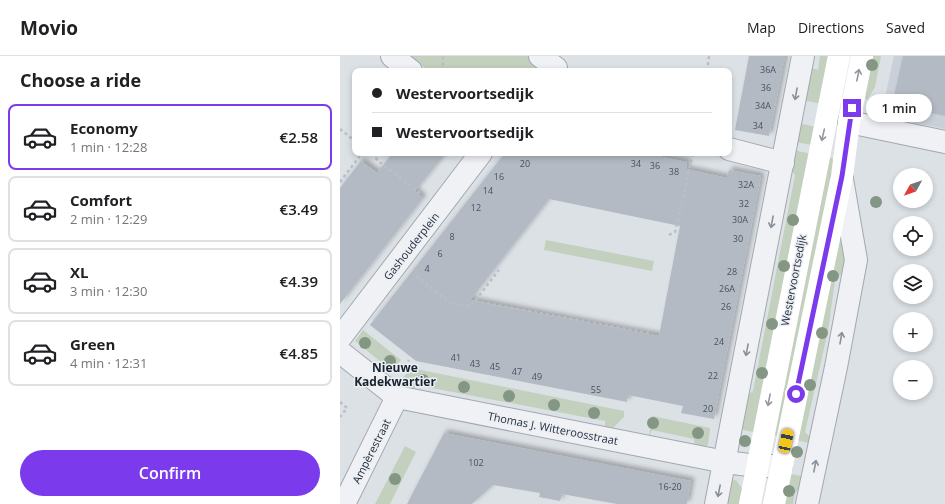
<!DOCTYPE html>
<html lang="en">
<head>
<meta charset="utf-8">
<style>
  :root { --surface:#fff; --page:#f6f6f6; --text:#202124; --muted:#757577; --line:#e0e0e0; --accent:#7c3aed }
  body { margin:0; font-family:"Open Sans",sans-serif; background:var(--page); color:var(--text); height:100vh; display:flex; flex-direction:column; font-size:15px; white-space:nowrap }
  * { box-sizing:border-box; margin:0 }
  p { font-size:13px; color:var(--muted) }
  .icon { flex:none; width:22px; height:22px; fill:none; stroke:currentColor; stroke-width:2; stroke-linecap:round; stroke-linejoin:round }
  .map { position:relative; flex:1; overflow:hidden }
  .panel { display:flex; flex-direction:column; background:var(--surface); width:340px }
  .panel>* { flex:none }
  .hud { position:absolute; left:12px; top:12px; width:380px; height:88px; border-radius:8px; box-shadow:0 2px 6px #0003; display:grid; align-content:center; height:88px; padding:0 20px; background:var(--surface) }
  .needle { width:26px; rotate:230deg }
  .controls { position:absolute; left:553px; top:112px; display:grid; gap:8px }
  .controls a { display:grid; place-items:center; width:40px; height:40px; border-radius:50%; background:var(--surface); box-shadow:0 2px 6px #0003; font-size:20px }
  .end { position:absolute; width:18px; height:18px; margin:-9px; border:5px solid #7c3aed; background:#fff; box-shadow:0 0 0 2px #fff }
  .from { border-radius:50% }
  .bubble { position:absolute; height:28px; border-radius:14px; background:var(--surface); box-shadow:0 2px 6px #0003; font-size:13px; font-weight:600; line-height:28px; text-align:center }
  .car { position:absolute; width:12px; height:24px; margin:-12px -6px; border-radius:5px; box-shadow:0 0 3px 1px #0007; background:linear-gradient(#f5c518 24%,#345 0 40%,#f5c518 0 76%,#345 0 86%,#f5c518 0) }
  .hud b { display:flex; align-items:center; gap:14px; height:38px; font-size:15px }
  .hud b+b { border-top:1px solid var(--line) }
  .hud i { width:10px; height:10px; background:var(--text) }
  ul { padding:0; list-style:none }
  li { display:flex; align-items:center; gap:12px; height:66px; margin:0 8px 6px; padding:0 12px; border:2px solid var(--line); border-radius:8px }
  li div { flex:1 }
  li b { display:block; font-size:15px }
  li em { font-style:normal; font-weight:600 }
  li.active { border-color:var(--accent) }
  li>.icon { width:36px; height:36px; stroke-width:1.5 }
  h2 { padding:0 20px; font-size:18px; line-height:48px }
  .cta { display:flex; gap:8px; margin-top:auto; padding:8px 20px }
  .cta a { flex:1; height:46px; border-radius:24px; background:var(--accent); color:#fff; font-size:16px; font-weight:600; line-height:46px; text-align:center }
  header { display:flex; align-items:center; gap:24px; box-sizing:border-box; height:56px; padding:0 20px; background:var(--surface); border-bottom:1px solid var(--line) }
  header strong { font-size:19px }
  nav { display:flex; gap:22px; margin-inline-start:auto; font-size:14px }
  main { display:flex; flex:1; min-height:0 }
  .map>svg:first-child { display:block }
  .built { fill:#cad0d8 }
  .green { fill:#c3d0bd }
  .building { fill:#b3bac3; fill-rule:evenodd; filter:url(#shadow) }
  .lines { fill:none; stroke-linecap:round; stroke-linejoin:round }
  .street-casing { stroke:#a2a8b0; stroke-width:24 }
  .path { stroke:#bbbfc5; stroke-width:2.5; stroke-dasharray:3 3; stroke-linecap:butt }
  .street { stroke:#eff1f5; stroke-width:22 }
  .secondary { stroke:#fff; stroke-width:22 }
  .tree { fill:#849684 }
  .oneway { stroke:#92979e }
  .oneway2 { stroke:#8a9099 }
  .route { stroke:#7c3aed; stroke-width:5 }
  .labels { text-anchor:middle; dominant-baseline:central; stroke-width:3; stroke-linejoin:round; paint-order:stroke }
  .number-label { font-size:9px; fill:#49525e }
  .street-label { font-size:11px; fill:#262f3d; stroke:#ebeff4 }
  .neighbourhood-label { font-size:12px; font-weight:bold; fill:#18212d; stroke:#ebeff4 }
</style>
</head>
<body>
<header>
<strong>Movio</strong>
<nav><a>Map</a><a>Directions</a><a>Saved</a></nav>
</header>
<main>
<section class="panel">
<h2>Choose a ride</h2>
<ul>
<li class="active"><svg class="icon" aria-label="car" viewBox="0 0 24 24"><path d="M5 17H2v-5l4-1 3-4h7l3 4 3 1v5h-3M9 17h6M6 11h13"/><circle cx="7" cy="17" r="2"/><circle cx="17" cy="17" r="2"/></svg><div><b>Economy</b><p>1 min · 12:28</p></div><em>€2.58</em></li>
<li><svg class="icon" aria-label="car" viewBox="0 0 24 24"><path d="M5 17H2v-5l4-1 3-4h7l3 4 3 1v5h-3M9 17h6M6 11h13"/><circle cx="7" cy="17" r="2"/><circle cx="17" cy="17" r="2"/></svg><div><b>Comfort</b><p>2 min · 12:29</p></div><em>€3.49</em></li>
<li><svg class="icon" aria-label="car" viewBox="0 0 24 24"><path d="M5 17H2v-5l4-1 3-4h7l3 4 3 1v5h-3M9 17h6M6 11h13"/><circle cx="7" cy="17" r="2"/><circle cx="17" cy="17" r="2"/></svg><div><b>XL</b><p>3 min · 12:30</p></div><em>€4.39</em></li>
<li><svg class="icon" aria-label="car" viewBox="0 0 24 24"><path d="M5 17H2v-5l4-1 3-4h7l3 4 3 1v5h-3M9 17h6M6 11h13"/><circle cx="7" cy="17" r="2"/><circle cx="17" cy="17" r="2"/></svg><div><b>Green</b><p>4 min · 12:31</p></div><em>€4.85</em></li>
</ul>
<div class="cta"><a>Confirm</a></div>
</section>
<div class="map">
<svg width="605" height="448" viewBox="0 0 605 448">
  <defs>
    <filter id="shadow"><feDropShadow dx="3.5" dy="-3.5" stdDeviation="2" flood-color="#0004"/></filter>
  </defs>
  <rect width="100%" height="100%" fill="#dce1e6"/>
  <!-- built -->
  <path class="built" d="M 554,0 L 605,0 L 605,73 L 541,60 Z"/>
  <!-- green -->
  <path class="green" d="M 70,0 L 187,0 L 203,13 L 202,15 L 89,15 Z
    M 480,0 L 491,0 L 482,48 L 462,44 L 469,11 L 478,14 Z
    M 532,0 L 541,0 L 535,31 L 527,44 L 524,41 Z
    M 458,67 L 476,71 L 473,89 L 454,86 Z
    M 453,94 L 472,98 L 418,377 L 399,373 L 404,341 L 413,335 L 455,119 L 449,110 Z
    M 485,101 L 495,103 L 441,381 L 432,379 Z
    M 499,169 L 505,194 L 505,214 L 495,224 L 488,275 L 465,376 L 472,383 L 470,387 L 455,384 Z
    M 206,184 L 314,205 L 312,215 L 204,194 Z
    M 23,274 L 61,304 L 52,315 L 15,285 Z
    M 71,312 L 284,355 L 284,361 L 272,373 L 265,372 L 265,365 L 76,329 L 73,335 L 66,333 L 58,328 Z
    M 312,360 L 370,372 L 368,389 L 364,391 L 355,390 L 354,383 L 312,374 L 309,381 Z
    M 65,390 L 76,396 L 50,448 L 35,448 Z
    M 447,417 L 466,421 L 464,430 L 455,437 L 453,448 L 441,448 Z
    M 396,424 L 403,434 L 403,448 L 387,448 L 385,444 L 389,425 Z"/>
  <!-- building -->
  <path class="building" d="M 409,0 L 445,0 L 429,80 L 395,74 Z
    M 563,0 L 605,0 L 605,60 L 552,49 Z
    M 53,97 L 106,97 L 75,135 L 83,142 L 0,248 L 0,132 L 21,105 L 37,117 Z
    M 165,97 L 302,97 L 347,106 L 346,113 L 387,122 L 389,114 L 421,120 L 374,363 L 341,357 L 343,350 L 288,339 L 287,346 L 76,305 L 30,269 ZM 209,143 L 340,170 L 319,280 L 130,244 Z
    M 104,377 L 351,425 L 347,448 L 277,448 L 222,438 L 220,445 L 199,441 L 200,437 L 153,429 L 132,448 L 67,448 Z"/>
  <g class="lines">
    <defs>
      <path id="street" d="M 52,0 L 71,15
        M 200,0 L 216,12 L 213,15
        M 509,66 L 605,86
        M 389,93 L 443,107
        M 0,282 L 141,97
        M 0,296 L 57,341 L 385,406 L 417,410 L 441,410
        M 4,448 L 57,341
        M 376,448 L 463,0
        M 467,448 L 496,311 L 516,204 L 502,123"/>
    </defs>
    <!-- street casing -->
    <use href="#street" class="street-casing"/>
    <!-- path -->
    <path class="path" d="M 100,15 L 103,8 L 103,0
      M 367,15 L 369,0
      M 0,73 L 15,85
      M 32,97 L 38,105 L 80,137
      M 0,126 L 22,97
      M 329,179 L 335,176 L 353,97
      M 76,220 L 110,247 L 131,250 L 159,214
      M 135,245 L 309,277
      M 61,315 L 69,304
      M 0,346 L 7,352 L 0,361"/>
    <!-- street -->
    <use href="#street" class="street"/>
    <!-- secondary -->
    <path class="secondary" d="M 410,448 L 499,0
      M 434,448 L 502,120 L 509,66 L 522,0"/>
  </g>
  <!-- trees -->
  <g class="tree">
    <circle cx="532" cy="9" r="6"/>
    <circle cx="536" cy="146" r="6"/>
    <circle cx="453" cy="164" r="6"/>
    <circle cx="444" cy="210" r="6"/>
    <circle cx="493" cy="220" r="6"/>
    <circle cx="432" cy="268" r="6"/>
    <circle cx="482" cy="277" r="6"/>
    <circle cx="25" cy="287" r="6"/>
    <circle cx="50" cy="305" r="6"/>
    <circle cx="422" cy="317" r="6"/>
    <circle cx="83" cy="324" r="6"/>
    <circle cx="470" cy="329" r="6"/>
    <circle cx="124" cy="331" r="6"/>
    <circle cx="169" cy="340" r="6"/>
    <circle cx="214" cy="349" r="6"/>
    <circle cx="254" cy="357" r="6"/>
    <circle cx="313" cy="367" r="6"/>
    <circle cx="358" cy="377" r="6"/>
    <circle cx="405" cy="385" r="6"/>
    <circle cx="457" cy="396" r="6"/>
    <circle cx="55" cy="423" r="6"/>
    <circle cx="449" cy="435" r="6"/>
  </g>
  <!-- one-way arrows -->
  <defs><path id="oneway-shaft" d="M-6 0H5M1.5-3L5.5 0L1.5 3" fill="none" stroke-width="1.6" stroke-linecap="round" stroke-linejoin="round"/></defs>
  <g class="oneway">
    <use href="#oneway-shaft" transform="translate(518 19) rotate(-79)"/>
    <use href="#oneway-shaft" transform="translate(483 79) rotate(103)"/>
    <use href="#oneway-shaft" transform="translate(429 344) rotate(101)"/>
  </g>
  <g class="oneway2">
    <use href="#oneway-shaft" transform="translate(456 38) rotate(101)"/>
    <use href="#oneway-shaft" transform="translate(432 166) rotate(101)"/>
    <use href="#oneway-shaft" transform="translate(501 282) rotate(-80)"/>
    <use href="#oneway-shaft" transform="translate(407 294) rotate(101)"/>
    <use href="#oneway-shaft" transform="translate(475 410) rotate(-79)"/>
    <use href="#oneway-shaft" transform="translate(379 435) rotate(101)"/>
  </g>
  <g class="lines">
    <!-- route -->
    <path class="route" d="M 456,338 L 502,120 L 512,52"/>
  </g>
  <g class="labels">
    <!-- number labels -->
    <g class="number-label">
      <text x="428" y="13">36A</text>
      <text x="426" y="31">36</text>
      <text x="423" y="49">34A</text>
      <text x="418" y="69">34</text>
      <text x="185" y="107">20</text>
      <text x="296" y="107">34</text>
      <text x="315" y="109">36</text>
      <text x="334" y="115">38</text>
      <text x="159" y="120">16</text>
      <text x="406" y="128">32A</text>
      <text x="148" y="134">14</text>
      <text x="404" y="147">32</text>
      <text x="136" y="151">12</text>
      <text x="400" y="163">30A</text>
      <text x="112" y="180">8</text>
      <text x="398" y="182">30</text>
      <text x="100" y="197">6</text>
      <text x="87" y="212">4</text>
      <text x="392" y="215">28</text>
      <text x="387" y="232">26A</text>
      <text x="386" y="250">26</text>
      <text x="379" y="285">24</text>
      <text x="116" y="301">41</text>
      <text x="135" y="307">43</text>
      <text x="155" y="310">45</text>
      <text x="177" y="315">47</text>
      <text x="373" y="319">22</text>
      <text x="197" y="320">49</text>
      <text x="256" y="333">55</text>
      <text x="368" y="352">20</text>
      <text x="136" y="406">102</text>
      <text x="330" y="430">16-20</text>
    </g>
    <!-- street labels -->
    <g class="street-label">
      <text transform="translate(71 190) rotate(-52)">Gashouderplein</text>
      <text transform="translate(453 224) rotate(-79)">Westervoortsedijk</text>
      <text transform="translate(213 372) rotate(11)">Thomas J. Witteroosstraat</text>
      <text transform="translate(31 395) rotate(-63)">Ampèrestraat</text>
    </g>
    <!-- neighbourhood labels -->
    <g class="neighbourhood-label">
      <text x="55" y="311">Nieuwe<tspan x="55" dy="14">Kadekwartier</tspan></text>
    </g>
  </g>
</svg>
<div class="controls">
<a><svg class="needle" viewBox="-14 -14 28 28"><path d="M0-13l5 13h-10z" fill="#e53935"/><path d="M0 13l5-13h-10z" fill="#757577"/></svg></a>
<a><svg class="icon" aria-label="locate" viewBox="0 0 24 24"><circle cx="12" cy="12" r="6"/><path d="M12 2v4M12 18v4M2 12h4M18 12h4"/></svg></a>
<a><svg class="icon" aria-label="layers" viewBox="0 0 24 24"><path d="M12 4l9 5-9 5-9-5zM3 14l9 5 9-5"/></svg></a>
<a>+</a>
<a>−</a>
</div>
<i class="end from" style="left:456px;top:338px"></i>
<i class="end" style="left:512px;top:52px"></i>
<div class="bubble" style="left:526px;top:38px;width:66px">1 min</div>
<i class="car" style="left:446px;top:385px;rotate:12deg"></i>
<div class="hud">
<b><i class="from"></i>Westervoortsedijk</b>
<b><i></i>Westervoortsedijk</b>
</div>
</div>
</main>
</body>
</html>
